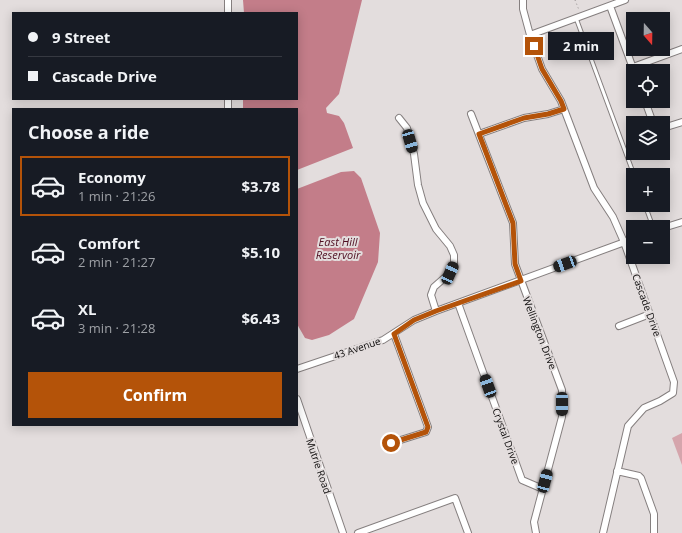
<!DOCTYPE html>
<html lang="en">
<head>
<meta charset="utf-8">
<style>
  :root { --surface:#171b24; --page:#242831; --text:#f1f3f6; --muted:#9ea1a6; --line:#363941; --accent:#b45309 }
  body { margin:0; font-family:"Open Sans",sans-serif; background:var(--page); color:var(--text); height:100vh; display:flex; flex-direction:column; font-size:15px; white-space:nowrap }
  * { box-sizing:border-box; margin:0 }
  p { font-size:13px; color:var(--muted) }
  .icon { flex:none; width:22px; height:22px; fill:none; stroke:currentColor; stroke-width:2; stroke-linecap:round; stroke-linejoin:round }
  .map { position:relative; flex:1; overflow:hidden }
  .sheet { position:absolute; left:12px; top:108px; width:286px; height:318px; display:flex; flex-direction:column; background:var(--surface); border-radius:0px; box-shadow:0 2px 10px #0003 }
  .sheet>* { flex:none }
  .hud { position:absolute; left:12px; top:12px; width:286px; height:88px; border-radius:0px; box-shadow:0 2px 10px #0003; display:grid; align-content:center; height:88px; padding:0 16px; background:var(--surface) }
  .needle { width:26px; rotate:160deg }
  .buttons { position:absolute; left:626px; top:12px; display:grid; gap:8px }
  .buttons a { display:grid; place-items:center; width:44px; height:44px; border-radius:0px; background:var(--surface); box-shadow:0 2px 10px #0003; font-size:20px }
  .end { position:absolute; width:18px; height:18px; margin:-9px; border:5px solid #b45309; background:#fff; box-shadow:0 0 0 2px #fff }
  .from { border-radius:50% }
  .bubble { position:absolute; height:28px; border-radius:0px; background:var(--surface); box-shadow:0 2px 10px #0003; font-size:13px; font-weight:700; line-height:28px; text-align:center }
  .car { position:absolute; width:12px; height:24px; margin:-12px -6px; border-radius:5px; box-shadow:0 0 3px 1px #0007; background:linear-gradient(#222 24%,#8ab4d8 0 40%,#222 0 76%,#8ab4d8 0 86%,#222 0) }
  .hud b { display:flex; align-items:center; gap:14px; height:38px; font-size:15px }
  .hud b+b { border-top:1px solid var(--line) }
  .hud i { width:10px; height:10px; background:var(--text) }
  ul { padding:0; list-style:none }
  li { display:flex; align-items:center; gap:12px; height:60px; margin:0 8px 6px; padding:0 8px; border:2px solid transparent; border-radius:0px }
  li div { flex:1 }
  li b { display:block; font-size:15px }
  li em { font-style:normal; font-weight:700 }
  li.current { border-color:var(--accent) }
  li>.icon { width:36px; height:36px; stroke-width:1.5 }
  h2 { padding:0 16px; font-size:18px; line-height:48px }
  .cta { display:flex; gap:8px; margin-top:auto; padding:8px 16px }
  .cta a { flex:1; height:46px; border-radius:0px; background:var(--accent); color:#fff; font-size:16px; font-weight:700; line-height:46px; text-align:center }
  .map>svg:first-child { display:block }
  .green { fill:#d5a5ac }
  .water { fill:#c37d89 }
  .lines { fill:none; stroke-linecap:round; stroke-linejoin:round }
  .service-casing { stroke:#857f7f; stroke-width:5 }
  .minor-casing { stroke:#857f7f; stroke-width:8 }
  .path { stroke:#928d8d; stroke-width:1; stroke-dasharray:1 3; stroke-linecap:butt }
  .service { stroke:#fff; stroke-width:3 }
  .minor { stroke:#fff; stroke-width:6 }
  .route { stroke:#b45309; stroke-width:5 }
  .labels { text-anchor:middle; dominant-baseline:central; stroke-width:4; stroke-linejoin:round; paint-order:stroke }
  .street-label { font-size:10px; fill:#0e0c0c; stroke:#e3dddd }
  .water-label { font-size:11px; font-style:italic; fill:#4e0d20; stroke:#e3dddd }
</style>
</head>
<body>
<div class="map">
<svg width="682" height="533" viewBox="0 0 682 533">
  <rect width="100%" height="100%" fill="#e3dddd"/>
  <!-- green -->
  <path class="green" d="M 682,433 L 682,465 L 672,438 Z"/>
  <!-- water -->
  <path class="water" d="M 243,0 L 362,0 L 339,94 L 326,108 L 327,113 L 339,116 L 344,123 L 353,148 L 297,170 L 297,109 L 243,109 L 243,99 L 297,99 L 297,13 L 244,13 Z
    M 354,171 L 361,178 L 380,233 L 378,262 L 354,319 L 329,335 L 312,340 L 305,338 L 297,324 L 297,189 L 341,172 Z"/>
  <g class="lines">
    <defs>
      <path id="service" d="M 576,18 L 634,175
        M 645,205 L 653,227"/>
      <path id="minor" d="M 523,0 L 523,9 L 530,35 L 542,69 L 561,101 L 594,188 L 613,217 L 624,242 L 674,382 L 673,393 L 660,401 L 644,408 L 628,426 L 603,533
        M 610,6 L 634,71
        M 228,13 L 228,0
        M 530,35 L 625,0
        M 633,67 L 682,49
        M 645,101 L 653,123
        M 228,109 L 228,99
        M 471,114 L 513,223 L 515,264 L 562,390 L 562,417 L 534,522 L 536,533
        M 399,118 L 407,128 L 414,154 L 418,185 L 423,203 L 436,229 L 450,246 L 454,255 L 454,264 L 450,273 L 434,287 L 431,295 L 436,311
        M 663,128 L 682,122
        M 479,134 L 524,118 L 548,114 L 564,109
        M 663,147 L 665,153
        M 663,228 L 682,222
        M 458,303 L 522,480 L 543,489
        M 619,326 L 650,314
        M 297,369 L 383,340 L 414,320 L 436,311 L 633,239
        M 297,399 L 343,533
        M 391,443 L 426,432 L 428,427 L 394,334
        M 617,471 L 639,476 L 641,478 L 654,514 L 654,533
        M 358,533 L 455,498 L 468,533"/>
    </defs>
    <!-- service casing -->
    <use href="#service" class="service-casing"/>
    <!-- minor casing -->
    <use href="#minor" class="minor-casing"/>
    <!-- path -->
    <path class="path" d="M 575,0 L 579,10"/>
    <!-- service -->
    <use href="#service" class="service"/>
    <!-- minor -->
    <use href="#minor" class="minor"/>
  </g>
  <g class="lines">
    <!-- route -->
    <path class="route" d="M 391,443 L 426,432 L 428,427 L 394,334 L 414,320 L 436,311 L 521,281 L 515,264 L 513,223 L 479,134 L 524,118 L 548,114 L 564,109 L 561,101 L 542,69 L 534,46"/>
  </g>
  <g class="labels">
    <!-- street labels -->
    <g class="street-label">
      <text transform="translate(647 305) rotate(70)">Cascade Drive</text>
      <text transform="translate(540 333) rotate(69)">Wellington Drive</text>
      <text transform="translate(357 348) rotate(-19)">43 Avenue</text>
      <text transform="translate(506 436) rotate(70)">Crystal Drive</text>
      <text transform="translate(319 466) rotate(71)">Mutrie Road</text>
    </g>
    <!-- water labels -->
    <g class="water-label">
      <text x="338" y="241">East Hill<tspan x="338" dy="13">Reservoir</tspan></text>
    </g>
  </g>
</svg>
<div class="buttons">
<a><svg class="needle" viewBox="-14 -14 28 28"><path d="M0-13l5 13h-10z" fill="#e53935"/><path d="M0 13l5-13h-10z" fill="#9ea1a6"/></svg></a>
<a><svg class="icon" aria-label="locate" viewBox="0 0 24 24"><circle cx="12" cy="12" r="6"/><path d="M12 2v4M12 18v4M2 12h4M18 12h4"/></svg></a>
<a><svg class="icon" aria-label="layers" viewBox="0 0 24 24"><path d="M12 4l9 5-9 5-9-5zM3 14l9 5 9-5"/></svg></a>
<a>+</a>
<a>−</a>
</div>
<i class="end from" style="left:391px;top:443px"></i>
<i class="end" style="left:534px;top:46px"></i>
<div class="bubble" style="left:548px;top:32px;width:66px">2 min</div>
<i class="car" style="left:410px;top:141px;rotate:164deg"></i>
<i class="car" style="left:565px;top:264px;rotate:250deg"></i>
<i class="car" style="left:450px;top:273px;rotate:24deg"></i>
<i class="car" style="left:488px;top:386px;rotate:340deg"></i>
<i class="car" style="left:562px;top:404px;rotate:180deg"></i>
<i class="car" style="left:545px;top:481px;rotate:15deg"></i>
<div class="hud">
<b><i class="from"></i>9 Street</b>
<b><i></i>Cascade Drive</b>
</div>
<section class="sheet">
<h2>Choose a ride</h2>
<ul>
<li class="current"><svg class="icon" aria-label="car" viewBox="0 0 24 24"><path d="M5 17H2v-5l4-1 3-4h7l3 4 3 1v5h-3M9 17h6M6 11h13"/><circle cx="7" cy="17" r="2"/><circle cx="17" cy="17" r="2"/></svg><div><b>Economy</b><p>1 min · 21:26</p></div><em>$3.78</em></li>
<li><svg class="icon" aria-label="car" viewBox="0 0 24 24"><path d="M5 17H2v-5l4-1 3-4h7l3 4 3 1v5h-3M9 17h6M6 11h13"/><circle cx="7" cy="17" r="2"/><circle cx="17" cy="17" r="2"/></svg><div><b>Comfort</b><p>2 min · 21:27</p></div><em>$5.10</em></li>
<li><svg class="icon" aria-label="car" viewBox="0 0 24 24"><path d="M5 17H2v-5l4-1 3-4h7l3 4 3 1v5h-3M9 17h6M6 11h13"/><circle cx="7" cy="17" r="2"/><circle cx="17" cy="17" r="2"/></svg><div><b>XL</b><p>3 min · 21:28</p></div><em>$6.43</em></li>
</ul>
<div class="cta"><a>Confirm</a></div>
</section>
</div>
</body>
</html>
